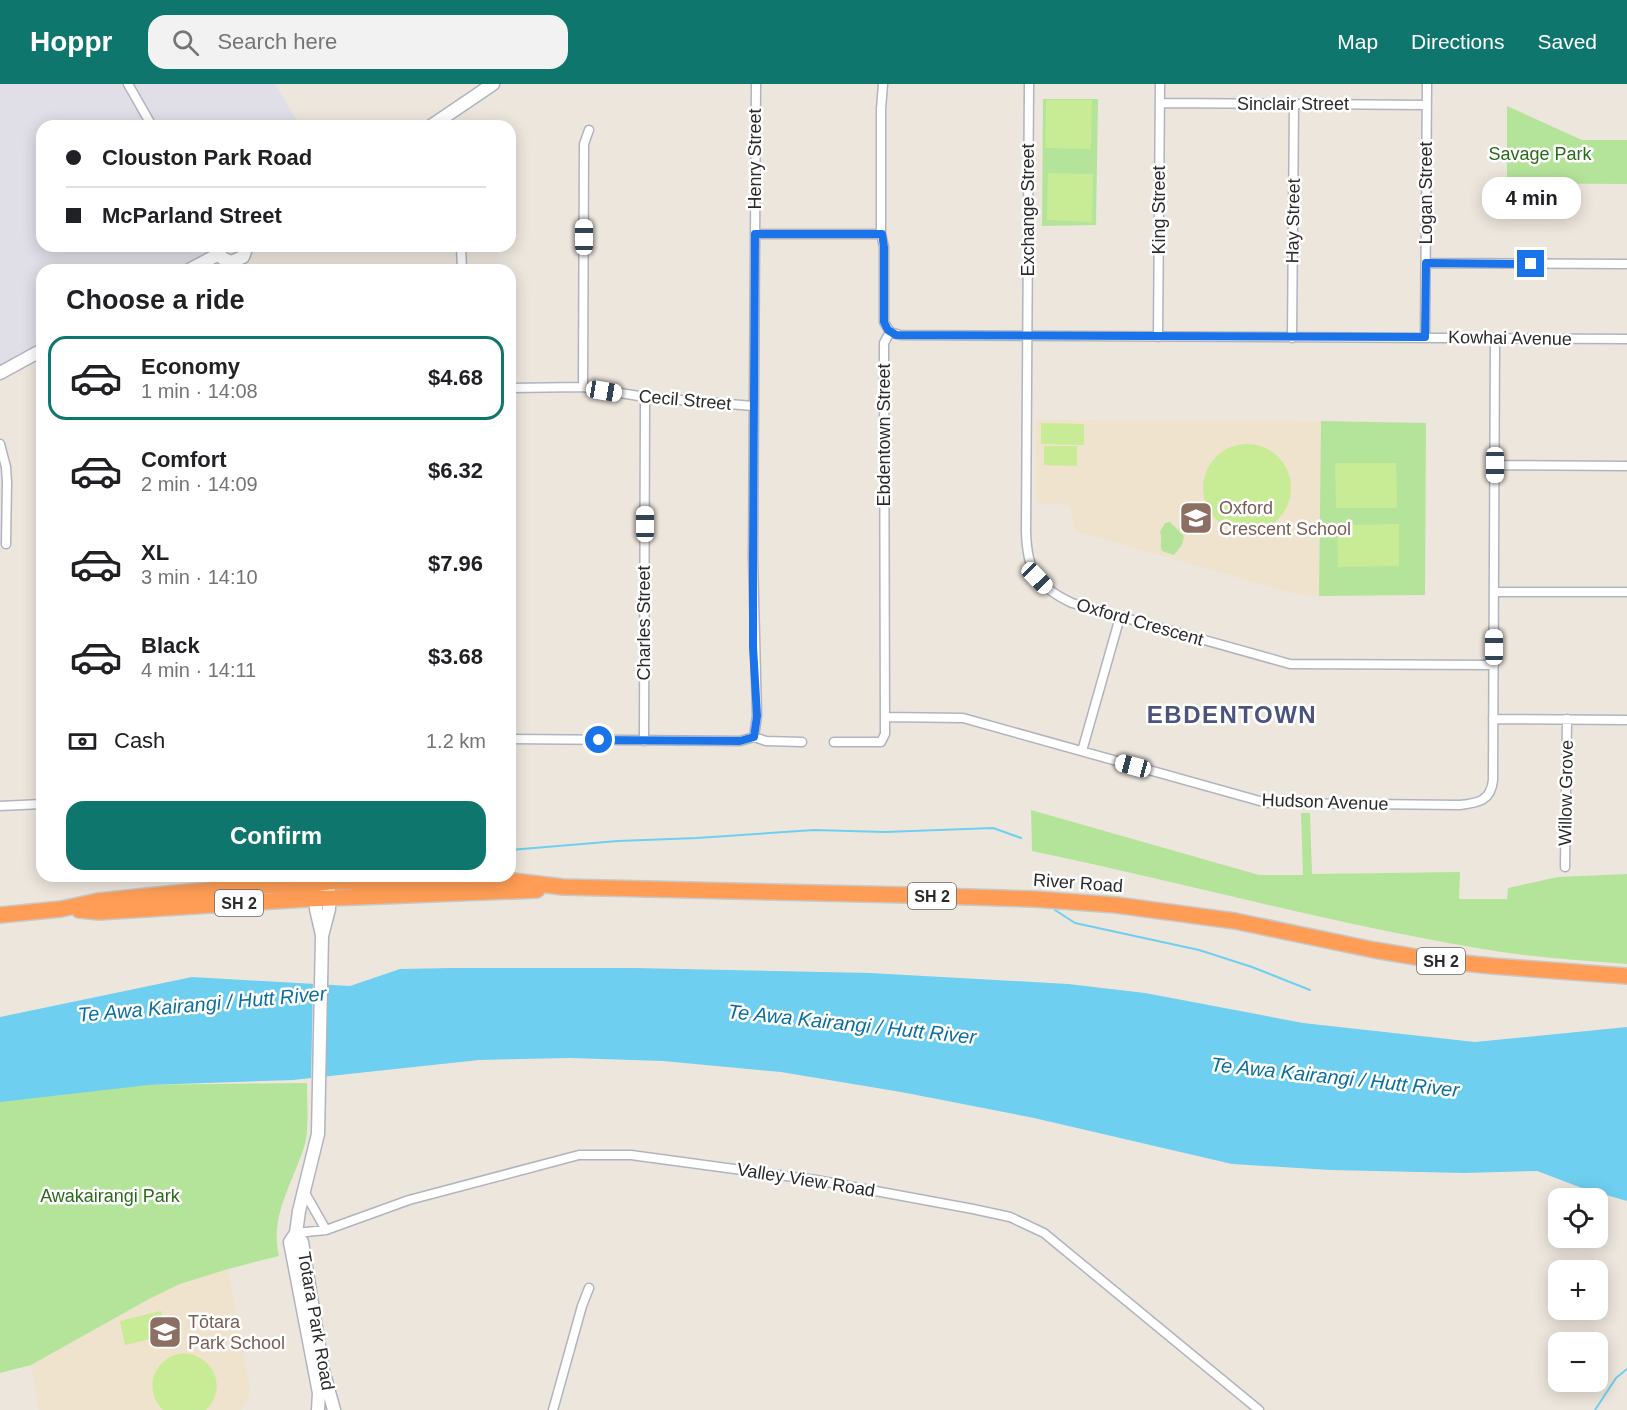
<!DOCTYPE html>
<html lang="en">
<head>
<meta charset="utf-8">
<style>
  :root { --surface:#fff; --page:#f2f2f2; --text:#202124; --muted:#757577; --line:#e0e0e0; --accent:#0f766e }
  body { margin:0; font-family:Arial,sans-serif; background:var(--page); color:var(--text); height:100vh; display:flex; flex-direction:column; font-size:22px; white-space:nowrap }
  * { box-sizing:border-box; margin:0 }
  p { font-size:20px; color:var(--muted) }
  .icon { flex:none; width:33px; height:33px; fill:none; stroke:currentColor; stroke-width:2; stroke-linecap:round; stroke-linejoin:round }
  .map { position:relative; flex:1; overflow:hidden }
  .side { position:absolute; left:36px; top:180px; width:480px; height:618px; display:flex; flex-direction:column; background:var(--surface); border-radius:18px; box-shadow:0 3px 15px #0003 }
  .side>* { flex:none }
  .top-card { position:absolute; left:36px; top:36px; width:480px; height:132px; border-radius:18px; box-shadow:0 3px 15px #0003; display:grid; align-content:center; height:132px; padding:0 30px; background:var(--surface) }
  .controls { position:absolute; left:1548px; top:1104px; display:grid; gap:12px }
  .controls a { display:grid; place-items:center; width:60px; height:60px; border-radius:12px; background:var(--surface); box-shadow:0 3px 15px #0003; font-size:30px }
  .end { position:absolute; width:27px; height:27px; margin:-14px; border:8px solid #1a73e8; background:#fff; box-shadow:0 0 0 3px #fff }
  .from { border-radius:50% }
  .bubble { position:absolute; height:42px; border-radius:18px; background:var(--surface); box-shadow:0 3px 15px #0003; font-size:20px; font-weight:700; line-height:42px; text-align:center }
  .car { position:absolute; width:18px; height:36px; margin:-18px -9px; border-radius:8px; box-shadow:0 0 4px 2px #0007; background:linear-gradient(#fff 24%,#345 0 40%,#fff 0 76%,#345 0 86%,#fff 0) }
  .top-card b { display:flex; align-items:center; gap:21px; height:57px; font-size:22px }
  .top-card b+b { border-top:2px solid var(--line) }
  .top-card i { width:15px; height:15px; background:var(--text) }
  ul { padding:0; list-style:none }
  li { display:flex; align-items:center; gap:18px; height:84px; margin:0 12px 9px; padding:0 18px; border:3px solid transparent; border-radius:18px }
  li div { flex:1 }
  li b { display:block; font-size:22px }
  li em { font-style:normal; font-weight:700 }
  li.selected { border-color:var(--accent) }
  li>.icon { width:54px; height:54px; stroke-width:1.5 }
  h2 { padding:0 30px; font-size:27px; line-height:72px }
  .pay { display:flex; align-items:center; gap:15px; height:66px; padding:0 30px; font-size:22px }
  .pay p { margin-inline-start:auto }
  .cta { display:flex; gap:12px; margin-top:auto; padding:12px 30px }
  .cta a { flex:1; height:69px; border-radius:18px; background:var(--accent); color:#fff; font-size:24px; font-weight:700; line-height:69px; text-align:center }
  header { display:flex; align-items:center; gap:36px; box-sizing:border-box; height:84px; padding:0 30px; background:var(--accent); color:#fff }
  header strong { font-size:28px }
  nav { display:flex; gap:33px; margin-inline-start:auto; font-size:21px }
  .search { width:420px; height:54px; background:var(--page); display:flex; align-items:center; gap:15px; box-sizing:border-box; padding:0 21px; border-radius:18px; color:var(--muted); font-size:22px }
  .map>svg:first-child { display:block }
  .industrial { fill:#e0dee6 }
  .education { fill:#efe3cd }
  .green { fill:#b4e499 }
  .pitch { fill:#c8eb95 }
  .water { fill:#6fcff0 }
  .pier { fill:#ede6dd }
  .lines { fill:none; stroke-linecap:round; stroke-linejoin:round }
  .stream { stroke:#6fcff0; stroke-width:2 }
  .street-casing { stroke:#b1b4bf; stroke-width:11 }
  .secondary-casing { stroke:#b1b4bf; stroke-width:15 }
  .highway-casing { stroke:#c8c8c8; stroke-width:18 }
  .street { stroke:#fff; stroke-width:8 }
  .secondary { stroke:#fff; stroke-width:12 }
  .highway { stroke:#ff9d56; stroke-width:15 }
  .route { stroke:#1a73e8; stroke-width:8 }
  .labels { text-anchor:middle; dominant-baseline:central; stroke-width:5; stroke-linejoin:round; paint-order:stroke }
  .shield { fill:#fff; stroke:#6b6b6b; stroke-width:1.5 }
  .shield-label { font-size:16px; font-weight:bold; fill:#2b2b2b }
  .street-label { font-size:18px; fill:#2b2b2b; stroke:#fff }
  .park-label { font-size:18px; fill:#2b6a1a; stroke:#fff }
  .education-label { font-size:18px; fill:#785e54; stroke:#fff; text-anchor:start }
  .water-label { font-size:20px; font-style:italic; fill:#0c6e9e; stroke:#fff }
  .district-label { font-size:24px; font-weight:bold; letter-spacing:1.5px; fill:#4b547d; stroke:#fff }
</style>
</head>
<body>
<header>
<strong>Hoppr</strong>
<div class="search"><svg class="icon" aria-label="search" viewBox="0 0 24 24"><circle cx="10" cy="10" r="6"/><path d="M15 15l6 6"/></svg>Search here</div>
<nav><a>Map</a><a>Directions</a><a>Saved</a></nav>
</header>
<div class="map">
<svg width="1627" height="1326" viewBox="0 0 1627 1326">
  <rect width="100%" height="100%" fill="#ede6dd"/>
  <!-- industrial -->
  <path class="industrial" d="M 0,0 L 275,0 L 300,42 L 42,42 L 42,162 L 217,162 L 217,164 L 189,186 L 42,186 L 42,266 L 0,289 Z"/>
  <!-- education -->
  <path class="education" d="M 1036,336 L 1321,337 L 1319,512 L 1299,511 L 1075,447 L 1069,421 L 1036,419 Z
    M 228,1185 L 250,1304 L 248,1316 L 241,1326 L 39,1326 L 31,1281 L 149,1215 L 180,1200 Z"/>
  <!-- green -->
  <path class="green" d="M 1043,15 L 1098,15 L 1096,141 L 1042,142 Z
    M 1507,22 L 1582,56 L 1627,56 L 1627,100 L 1507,99 Z
    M 1321,337 L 1426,339 L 1425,511 L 1319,512 Z
    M 1170,438 L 1184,452 L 1182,461 L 1174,471 L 1162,467 C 1159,461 1163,455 1160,448 L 1165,439 Z
    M 1031,726 L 1259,791 L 1303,791 L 1301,729 L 1310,729 L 1312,790 L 1460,788 L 1459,815 L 1507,815 L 1508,804 L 1558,793 L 1627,790 L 1627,880 C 1577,876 1527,873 1477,864 C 1328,839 1181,798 1032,767 Z
    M 307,999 C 307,1015 309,1046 305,1060 C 294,1097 269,1132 279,1172 L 228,1185 L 180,1200 L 149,1215 L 31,1281 L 0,1289 L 0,1009 L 126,1001 Z"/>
  <!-- pitch -->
  <path class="pitch" d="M 1046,16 L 1092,16 L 1091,65 L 1045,64 Z
    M 1048,89 L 1093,90 L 1092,138 L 1047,136 Z
    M 1041,339 L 1084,340 L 1084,361 L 1041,360 Z
    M1203 404a44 44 0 1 1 88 0a44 44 0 1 1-88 0Z
    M 1044,362 L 1077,362 L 1077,382 L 1044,381 Z
    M 1335,379 L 1396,379 L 1397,424 L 1336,424 Z
    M 1399,440 L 1399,482 L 1338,483 L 1337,441 Z
    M 161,1227 L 167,1251 L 125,1261 L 120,1237 Z
    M 183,1269 C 214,1271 228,1304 206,1326 L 163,1326 C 142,1305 154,1273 183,1269 Z"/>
  <!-- water -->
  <path class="water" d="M 452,884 L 634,884 L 870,889 L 1068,900 L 1145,909 L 1303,939 L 1475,958 L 1627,943 L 1627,1117 L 1582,1104 L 1537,1087 L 1464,1089 L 1330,1086 L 1232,1080 L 1034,1034 L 901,1008 L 781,988 L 663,977 L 570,974 L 479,976 L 293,996 L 148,1001 L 0,1018 L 0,933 L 192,893 L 350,902 L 400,885 Z"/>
  <!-- pier -->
  <path class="pier" d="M 313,897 L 328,898 L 326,996 L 311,998 Z"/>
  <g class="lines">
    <!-- stream -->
    <path class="stream" d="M 510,766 L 618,757 L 697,754 L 814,746 L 885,748 L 993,744 L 1021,754
      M 1055,826 L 1075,839 L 1199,866 L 1252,883 L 1310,906
      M 1595,1326 L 1616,1294 L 1627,1285"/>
    <defs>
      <path id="street" d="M 128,0 L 152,42
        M 883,0 L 881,25 L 881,150 L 884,163 L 884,238 L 890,248
        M 1029,0 L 1026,447 C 1027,487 1036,502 1072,519 L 1290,580 L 1494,581
        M 1160,19 L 1426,21
        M 755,150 L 881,150
        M 461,162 L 462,186
        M 1426,179 L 1627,180
        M 890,248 L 900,251 L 1627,255
        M 1158,253 L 1160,0
        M 1425,253 L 1427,0
        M 1292,254 L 1294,20
        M 583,303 L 584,60 L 589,46
        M 510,304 L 583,303 L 645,313 L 753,322
        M 0,360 L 6,383 L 7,398 L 6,460
        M 1495,381 L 1627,382
        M 1494,508 L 1627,508
        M 885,633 L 963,634 L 1267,719 L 1460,721 C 1478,719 1491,717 1493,696 L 1495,254
        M 1493,635 L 1627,636
        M 754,653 L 757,632 L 753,474 L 756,0
        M 510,655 L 740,657 L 754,653 L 766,657 L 802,658
        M 644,657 L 645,313
        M 834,658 L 881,658 L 885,650 L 884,265 L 884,259 L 890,248
        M 1082,667 L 1120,533
        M 0,722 L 42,720
        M 1565,783 L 1567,635
        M 305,1109 L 326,1146
        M 296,1149 L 326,1146 L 409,1116 L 579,1071 L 631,1071 L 816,1096 L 973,1125 L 1010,1133 L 1044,1149 L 1259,1326
        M 553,1326 L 582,1222 L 589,1204"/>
      <path id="secondary" d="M 431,42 L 493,0
        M 217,162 L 222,174 L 231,178 L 243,173 L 247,162
        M 189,186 L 219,170
        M 0,289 L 42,266
        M 317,792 L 316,825 L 322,851
        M 296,1149 L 302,1158 L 323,1286 L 334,1326
        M 318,1326 L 319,1309 L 290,1158 L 296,1149 L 299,1127 L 318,1050 L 322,852 L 329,825 L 329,792"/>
      <path id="highway" d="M 79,826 L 99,828 L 307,815 L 537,806
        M 0,831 L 61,825 L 98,817 L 157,811 L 250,802 L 306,801 L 329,798 L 514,797 L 563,803 L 907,811 L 1034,815 L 1116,821 L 1235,837 L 1374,866 L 1434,876 L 1492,882 L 1627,892"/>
    </defs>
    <!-- street casing -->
    <use href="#street" class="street-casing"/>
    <!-- secondary casing -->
    <use href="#secondary" class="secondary-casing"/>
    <!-- highway casing -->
    <use href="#highway" class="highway-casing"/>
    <!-- street -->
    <use href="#street" class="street"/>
    <!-- secondary -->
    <use href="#secondary" class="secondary"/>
    <!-- highway -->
    <use href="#highway" class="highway"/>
  </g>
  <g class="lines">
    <!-- route -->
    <path class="route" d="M 599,656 L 740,657 L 754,653 L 757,632 L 753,563 L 753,474 L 755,150 L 882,150 L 884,163 L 884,238 L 888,246 L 896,251 L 1425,253 L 1426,179 L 1531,180"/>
  </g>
  <!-- icons -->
  <defs>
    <symbol id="school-square" viewBox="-11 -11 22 22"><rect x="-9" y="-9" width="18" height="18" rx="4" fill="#8d6e63" stroke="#fff"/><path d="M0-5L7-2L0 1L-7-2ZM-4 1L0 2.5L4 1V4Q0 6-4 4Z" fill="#fff"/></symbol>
  </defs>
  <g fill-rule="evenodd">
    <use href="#school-square" x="1177" y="415" width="38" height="38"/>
    <use href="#school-square" x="146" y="1229" width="38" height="38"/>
  </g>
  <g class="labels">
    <!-- shield labels -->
    <g class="shield">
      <rect x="908" y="799" width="48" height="26" rx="4.5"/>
      <rect x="215" y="806" width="48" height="26" rx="4.5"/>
      <rect x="1417" y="864" width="48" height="26" rx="4.5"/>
    </g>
    <g class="shield-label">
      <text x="932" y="812">SH 2</text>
      <text x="239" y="819">SH 2</text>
      <text x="1441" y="877">SH 2</text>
    </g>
    <!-- street labels -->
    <g class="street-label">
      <text x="1293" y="20">Sinclair Street</text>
      <text transform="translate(755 75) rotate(-90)">Henry Street</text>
      <text transform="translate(1426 109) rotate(-90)">Logan Street</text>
      <text transform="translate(1028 126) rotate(-90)">Exchange Street</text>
      <text transform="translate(1159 126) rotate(-90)">King Street</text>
      <text transform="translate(1293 137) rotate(-89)">Hay Street</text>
      <text transform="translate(1510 254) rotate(1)">Kowhai Avenue</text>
      <text transform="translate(685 316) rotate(5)">Cecil Street</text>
      <text transform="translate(884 351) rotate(-90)">Ebdentown Street</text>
      <text transform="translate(1140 538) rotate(16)">Oxford Crescent</text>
      <text transform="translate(644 539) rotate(-90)">Charles Street</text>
      <text transform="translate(1566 709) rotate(-89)">Willow Grove</text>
      <text transform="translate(1325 718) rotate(2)">Hudson Avenue</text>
      <text transform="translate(1078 799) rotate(4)">River Road</text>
      <text transform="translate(806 1096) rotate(9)">Valley View Road</text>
      <text transform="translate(316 1237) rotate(80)">Totara Park Road</text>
    </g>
    <!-- park labels -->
    <g class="park-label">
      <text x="1540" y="70">Savage Park</text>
      <text x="110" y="1112">Awakairangi Park</text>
    </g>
    <!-- education labels -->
    <g class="education-label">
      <text x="1219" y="424">Oxford<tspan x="1219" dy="21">Crescent School</tspan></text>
      <text x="188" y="1238">Tōtara<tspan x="188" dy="21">Park School</tspan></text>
    </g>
    <!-- water labels -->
    <g class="water-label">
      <text transform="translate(202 920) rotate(-5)">Te Awa Kairangi / Hutt River</text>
      <text transform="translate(852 940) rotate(6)">Te Awa Kairangi / Hutt River</text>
      <text transform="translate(1335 993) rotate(6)">Te Awa Kairangi / Hutt River</text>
    </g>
    <!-- district labels -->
    <g class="district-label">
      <text x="1232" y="630">EBDENTOWN</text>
    </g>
  </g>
</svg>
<div class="controls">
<a><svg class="icon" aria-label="locate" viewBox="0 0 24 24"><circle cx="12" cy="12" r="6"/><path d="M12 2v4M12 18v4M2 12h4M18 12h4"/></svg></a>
<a>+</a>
<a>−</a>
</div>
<i class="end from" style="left:599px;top:656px"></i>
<i class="end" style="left:1531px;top:180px"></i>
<div class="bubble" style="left:1482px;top:93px;width:99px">4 min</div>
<i class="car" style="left:584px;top:153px;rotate:0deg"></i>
<i class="car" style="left:604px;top:307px;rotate:99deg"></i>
<i class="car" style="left:1495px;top:381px;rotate:180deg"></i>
<i class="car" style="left:645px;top:440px;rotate:0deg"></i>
<i class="car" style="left:1037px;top:494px;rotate:136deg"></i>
<i class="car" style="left:1494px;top:563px;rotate:0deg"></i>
<i class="car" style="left:1133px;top:682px;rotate:285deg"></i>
<div class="top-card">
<b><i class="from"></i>Clouston Park Road</b>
<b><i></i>McParland Street</b>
</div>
<section class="side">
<h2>Choose a ride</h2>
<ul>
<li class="selected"><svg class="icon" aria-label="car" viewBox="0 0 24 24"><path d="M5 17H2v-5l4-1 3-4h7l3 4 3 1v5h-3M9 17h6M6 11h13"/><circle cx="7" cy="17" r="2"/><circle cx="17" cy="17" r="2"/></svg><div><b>Economy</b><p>1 min · 14:08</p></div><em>$4.68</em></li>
<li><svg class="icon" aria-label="car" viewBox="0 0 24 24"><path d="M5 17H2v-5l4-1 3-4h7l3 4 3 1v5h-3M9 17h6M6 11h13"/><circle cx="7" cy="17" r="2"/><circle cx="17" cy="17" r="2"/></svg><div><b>Comfort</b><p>2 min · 14:09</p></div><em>$6.32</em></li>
<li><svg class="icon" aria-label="car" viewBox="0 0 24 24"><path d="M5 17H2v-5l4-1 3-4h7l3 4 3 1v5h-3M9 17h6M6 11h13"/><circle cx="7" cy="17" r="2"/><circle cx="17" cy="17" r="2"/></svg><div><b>XL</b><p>3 min · 14:10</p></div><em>$7.96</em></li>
<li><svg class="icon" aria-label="car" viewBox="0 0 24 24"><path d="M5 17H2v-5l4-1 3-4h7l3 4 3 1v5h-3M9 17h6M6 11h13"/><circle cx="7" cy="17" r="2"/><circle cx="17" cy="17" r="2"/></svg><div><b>Black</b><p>4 min · 14:11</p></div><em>$3.68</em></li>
</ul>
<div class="pay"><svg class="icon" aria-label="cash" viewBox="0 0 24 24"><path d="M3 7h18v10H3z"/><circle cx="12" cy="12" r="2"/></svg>Cash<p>1.2 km</p></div>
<div class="cta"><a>Confirm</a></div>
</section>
</div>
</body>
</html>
